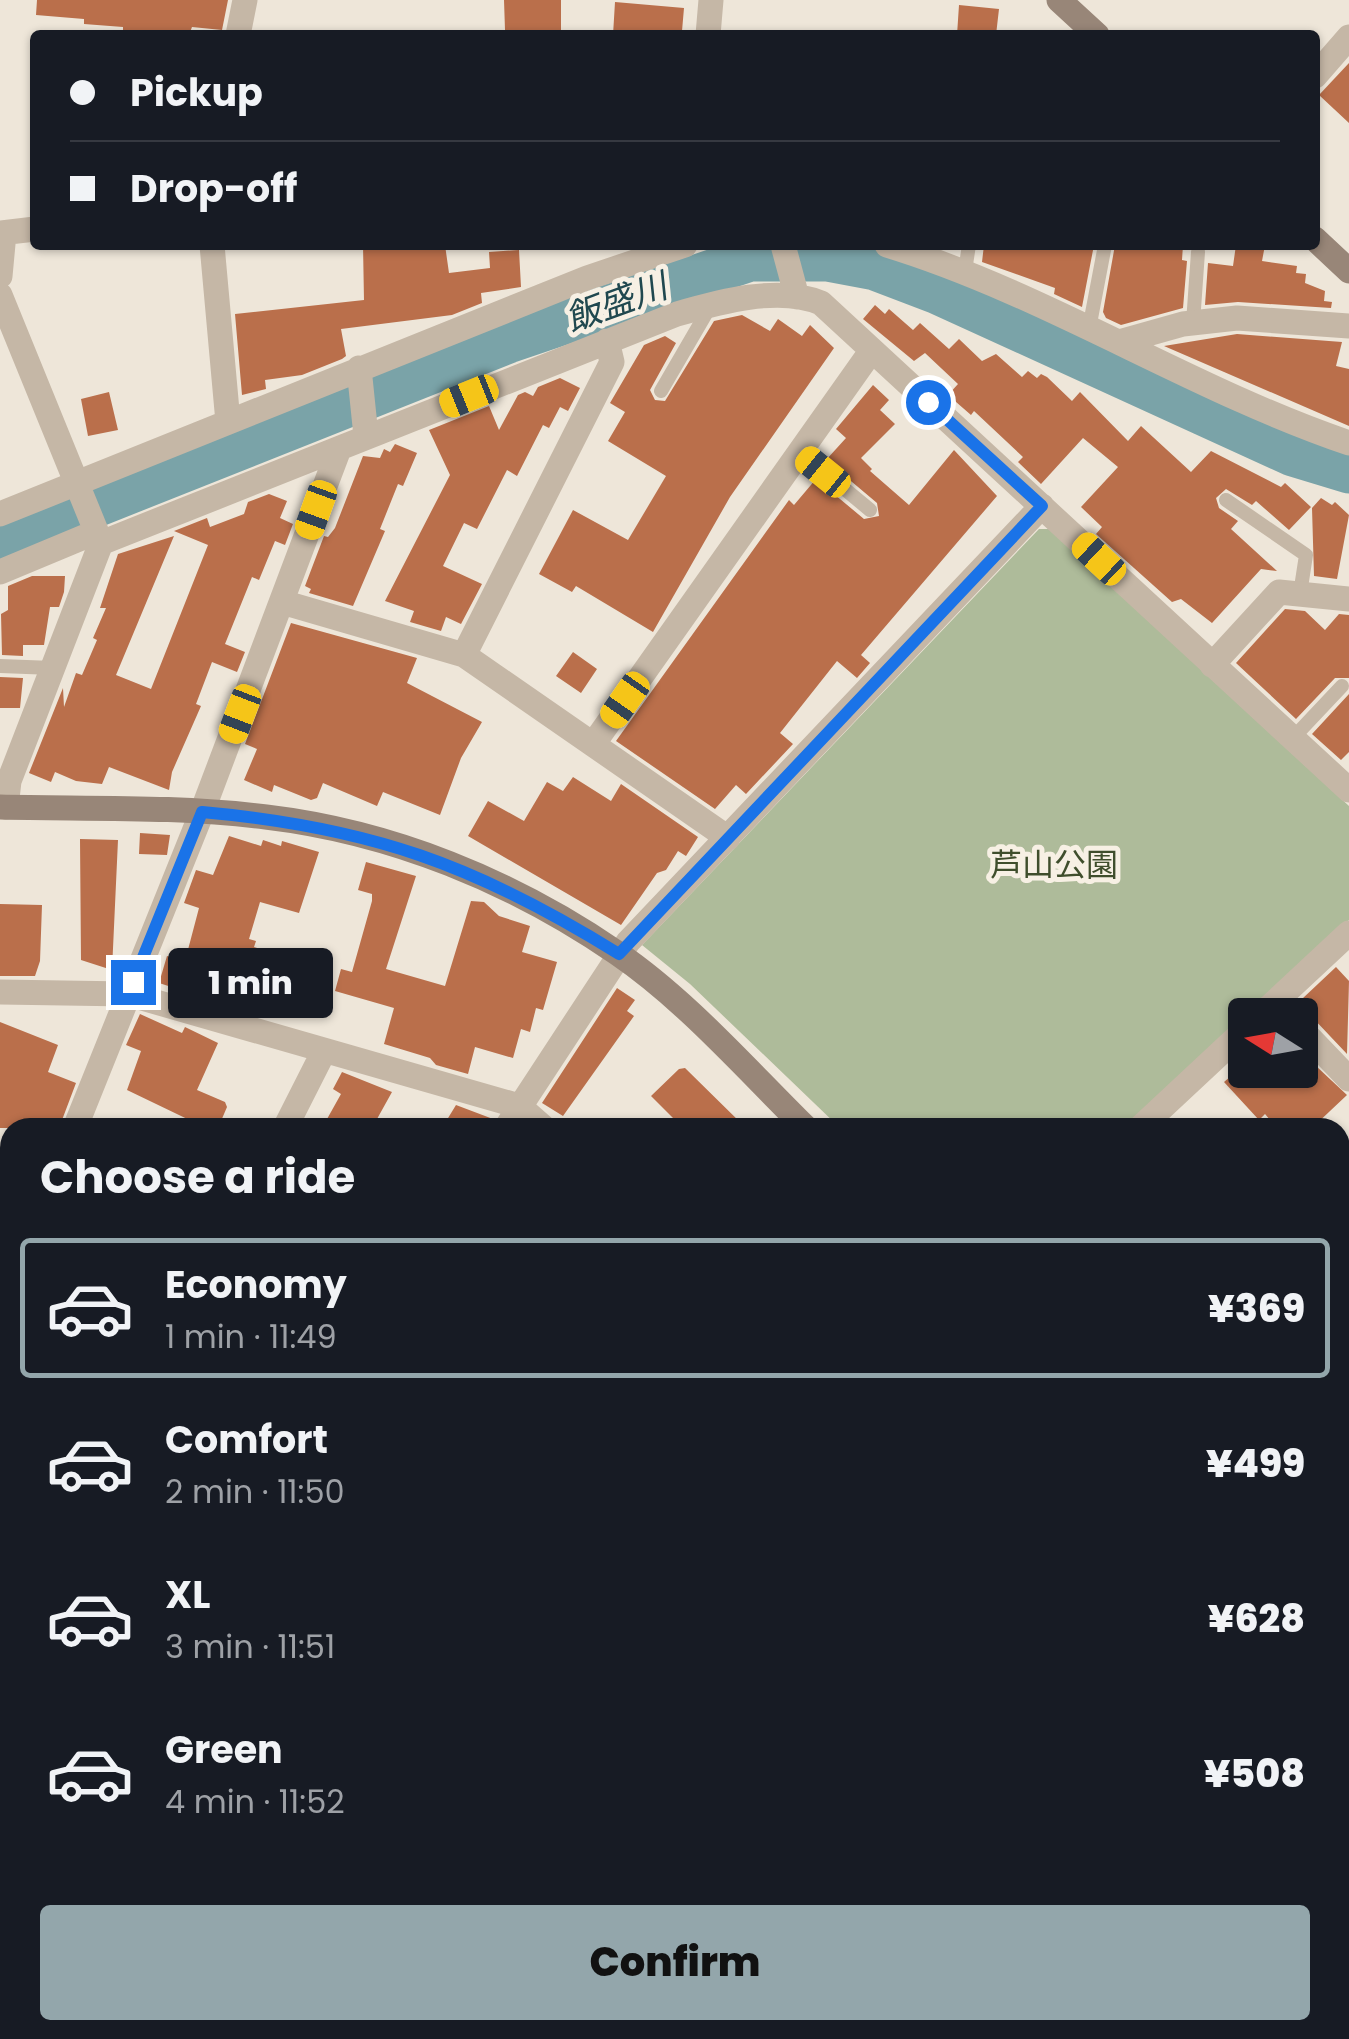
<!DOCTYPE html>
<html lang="en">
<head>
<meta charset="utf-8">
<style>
  :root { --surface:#171b24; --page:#20242c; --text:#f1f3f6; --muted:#9ea1a6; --line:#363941; --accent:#93a6ab }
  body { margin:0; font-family:Poppins,"Noto Sans JP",sans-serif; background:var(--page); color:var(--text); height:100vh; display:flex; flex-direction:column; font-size:38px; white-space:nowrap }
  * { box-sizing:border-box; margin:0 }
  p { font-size:32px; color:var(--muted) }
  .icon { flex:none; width:55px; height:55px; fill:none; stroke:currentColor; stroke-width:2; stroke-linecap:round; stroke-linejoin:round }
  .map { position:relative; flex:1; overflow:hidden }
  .side { position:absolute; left:0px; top:1118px; width:1350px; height:922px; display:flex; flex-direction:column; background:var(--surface); border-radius:30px 30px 0 0; box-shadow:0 2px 8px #0004 }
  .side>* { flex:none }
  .guide { position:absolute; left:30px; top:30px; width:1290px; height:220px; border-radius:10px; box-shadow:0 2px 8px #0004; display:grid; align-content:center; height:220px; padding:0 40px; background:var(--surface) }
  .needle { width:65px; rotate:281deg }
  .controls { position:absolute; left:1228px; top:998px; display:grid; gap:20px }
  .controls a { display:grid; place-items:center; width:90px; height:90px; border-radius:10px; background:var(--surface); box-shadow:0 2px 8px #0004; font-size:50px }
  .end { position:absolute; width:45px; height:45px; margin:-22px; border:12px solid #1a73e8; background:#fff; box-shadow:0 0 0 5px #fff }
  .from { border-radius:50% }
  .bubble { position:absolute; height:70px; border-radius:10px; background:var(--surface); box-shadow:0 2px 8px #0004; font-size:32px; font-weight:800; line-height:70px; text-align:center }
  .car { position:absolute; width:30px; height:60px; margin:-30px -15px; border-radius:12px; box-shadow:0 0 8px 2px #0007; background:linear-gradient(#f5c518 24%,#345 0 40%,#f5c518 0 76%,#345 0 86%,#f5c518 0) }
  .guide b { display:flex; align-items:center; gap:35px; height:95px; font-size:38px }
  .guide b+b { border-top:2px solid var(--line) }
  .guide i { width:25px; height:25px; background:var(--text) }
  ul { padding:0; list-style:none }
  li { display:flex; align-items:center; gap:30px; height:140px; margin:0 20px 15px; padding:0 20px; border:5px solid transparent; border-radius:10px }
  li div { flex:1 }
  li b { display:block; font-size:38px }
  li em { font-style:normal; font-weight:800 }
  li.active { border-color:var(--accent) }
  li>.icon { width:90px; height:90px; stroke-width:1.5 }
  h2 { padding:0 40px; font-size:45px; line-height:120px }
  .cta { display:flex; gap:20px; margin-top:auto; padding:20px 40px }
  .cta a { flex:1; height:115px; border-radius:10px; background:var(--accent); color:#111; font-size:40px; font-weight:800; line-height:115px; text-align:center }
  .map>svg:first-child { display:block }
  .green { fill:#aebb9a }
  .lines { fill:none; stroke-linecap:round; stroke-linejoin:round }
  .river { stroke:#7aa3a8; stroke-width:45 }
  .building { fill:#ba6f4b }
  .lane { stroke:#c5b7a6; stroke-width:14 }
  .street { stroke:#c5b7a6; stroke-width:25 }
  .secondary { stroke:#988678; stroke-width:25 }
  .rail-casing { stroke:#322b26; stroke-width:11 }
  .rail { stroke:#f7f0e4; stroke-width:8; stroke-dasharray:22; stroke-linecap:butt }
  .route { stroke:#1a73e8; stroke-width:12 }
  .labels { text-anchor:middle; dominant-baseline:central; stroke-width:10; stroke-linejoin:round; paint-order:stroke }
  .park-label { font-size:32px; fill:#3f4e2c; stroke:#f7f0e4 }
  .water-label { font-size:35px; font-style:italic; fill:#20484f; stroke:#f7f0e4 }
</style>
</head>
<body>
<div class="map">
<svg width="1349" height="2039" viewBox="0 0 1349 2039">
  <rect width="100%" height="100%" fill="#eee6d9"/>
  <!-- green -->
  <path class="green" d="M 1039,529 L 1049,529 L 1349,806 L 1349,920 L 1127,1127 L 839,1127 L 690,984 L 642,945 Z
    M 1349,1953 L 1349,2039 L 1256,2039 L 1266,2030 L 1340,2030 L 1340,1961 Z"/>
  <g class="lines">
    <!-- river -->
    <path class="river" d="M 0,543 L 508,341 L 750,259 L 827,259 L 875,268 L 938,292 L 1293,454 L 1349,471"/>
  </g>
  <!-- building -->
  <path class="building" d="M 37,0 L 228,0 L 222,30 L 192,27 L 189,35 L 123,32 L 123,27 L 84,24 L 84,19 L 36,15 Z
    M 504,0 L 561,0 L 561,30 L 505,30 Z
    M 615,2 L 684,8 L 682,31 L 613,35 Z
    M 959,5 L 999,9 L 996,35 L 957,35 Z
    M 1349,63 L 1349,123 L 1319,95 Z
    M 363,245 L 445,245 L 449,273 L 490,268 L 489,252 L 519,250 L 521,287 L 481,293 L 482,303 L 452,315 L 341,329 L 346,356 L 342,359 L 302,375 L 265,380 L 266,389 L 242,395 L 235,314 L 364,300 Z
    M 984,245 L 1094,245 L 1082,307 L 1054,294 L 1055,288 L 982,262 Z
    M 1115,245 L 1183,245 L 1182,260 L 1187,261 L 1183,308 L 1121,325 L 1106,318 L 1103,312 Z
    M 1236,245 L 1265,245 L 1262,261 L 1297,266 L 1296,273 L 1306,274 L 1305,283 L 1325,291 L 1324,301 L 1332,302 L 1331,308 L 1238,302 L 1205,305 L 1208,263 L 1233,266 Z
    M 875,305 L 885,314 L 889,309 L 913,330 L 920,323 L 949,349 L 959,339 L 982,361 L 996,354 L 1022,377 L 1028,371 L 1037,378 L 1041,374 L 1047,377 L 1072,401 L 1080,392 L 1128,441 L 1141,426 L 1191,472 L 1211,451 L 1281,487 L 1285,483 L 1311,507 L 1289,530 L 1256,501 L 1252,505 L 1226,489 L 1216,498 L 1219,508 L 1238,521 L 1231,529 L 1277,571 L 1261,569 L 1212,623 L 1181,599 L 1172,602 L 1096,534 L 1102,527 L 1081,507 L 1118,467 L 1083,438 L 1041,484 L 1018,462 L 1023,457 L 974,411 L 971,415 L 948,395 L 958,384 L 925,353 L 914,361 L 863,319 Z
    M 742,315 L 770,331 L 778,319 L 802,336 L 810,325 L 834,348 L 730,497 L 653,632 L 576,586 L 572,592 L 539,574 L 573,510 L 628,540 L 666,476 L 608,441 L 625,412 L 610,403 L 644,345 L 665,336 L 676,343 L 650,390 L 655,400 L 665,401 L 714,321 Z
    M 1237,334 L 1342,342 L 1336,366 L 1349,369 L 1349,426 L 1164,346 Z
    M 560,378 L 580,388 L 568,411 L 560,407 L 549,428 L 543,425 L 517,476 L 507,470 L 477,529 L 464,523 L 443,566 L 482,584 L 461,624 L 446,617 L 441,631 L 410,622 L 414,611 L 385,601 L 450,475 L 429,430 L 489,406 L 499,430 L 518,395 L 525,392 L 533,396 L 538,387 Z
    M 873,385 L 889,400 L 880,410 L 895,424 L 861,458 L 872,469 L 870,471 L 909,505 L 954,450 L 997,496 L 861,655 L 870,663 L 857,678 L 837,661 L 780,733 L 793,744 L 746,794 L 736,785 L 715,809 L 616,741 L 789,500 L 794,505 L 816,479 L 864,519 L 879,516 L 877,503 L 826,460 L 846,438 L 836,429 Z
    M 109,392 L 118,430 L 88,436 L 81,399 Z
    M 395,444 L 417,453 L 403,486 L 398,484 L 380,529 L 385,531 L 353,606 L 309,593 L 311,589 L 305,586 L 324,536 L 328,537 L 335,528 L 363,456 L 380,458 L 384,449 L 390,452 Z
    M 269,494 L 287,501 L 280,518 L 293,524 L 285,545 L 275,541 L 259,580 L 252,577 L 225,644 L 245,652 L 237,672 L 212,662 L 196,704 L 201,706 L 172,772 L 169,790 L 109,767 L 102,784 L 76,781 L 55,772 L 51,782 L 29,773 L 63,688 L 64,707 L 76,673 L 82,675 L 97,640 L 93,638 L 106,608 L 100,608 L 118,554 L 174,536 L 116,675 L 151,689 L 208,545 L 174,531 L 207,518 L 210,527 L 244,514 L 248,502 Z
    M 1321,498 L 1332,505 L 1335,502 L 1349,515 L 1337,579 L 1314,576 L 1312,508 Z
    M 32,576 L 65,576 L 64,592 L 59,607 L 50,607 L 44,645 L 23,645 L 23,656 L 2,655 L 1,614 L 8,610 L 8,586 Z
    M 1285,609 L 1305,611 L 1325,630 L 1339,614 L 1349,615 L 1349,678 L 1335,678 L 1296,719 L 1236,663 Z
    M 291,623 L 417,658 L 407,683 L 482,722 L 461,758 L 440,815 L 383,792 L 377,806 L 323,783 L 317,798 L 311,800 L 274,785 L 272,792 L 244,780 L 257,749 L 245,744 Z
    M 573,652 L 597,669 L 581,693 L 556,676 Z
    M 0,677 L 23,678 L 20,708 L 0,708 Z
    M 1349,694 L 1349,752 L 1341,760 L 1312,734 Z
    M 573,777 L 611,801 L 621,784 L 698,837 L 686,856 L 678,851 L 666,870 L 657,873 L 621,925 L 468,836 L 488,801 L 524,821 L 547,782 L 563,791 Z
    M 140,833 L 170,835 L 167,855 L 139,854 Z
    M 229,836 L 261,846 L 263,840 L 281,846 L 282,841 L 319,852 L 299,913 L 260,902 L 249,939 L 256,941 L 254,947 L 292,959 L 286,999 L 274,999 L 270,1011 L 247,1004 L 249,995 L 191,978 L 187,992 L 159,983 L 167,956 L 185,961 L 199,908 L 184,903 L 196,870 L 213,875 Z
    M 80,839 L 118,840 L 112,970 L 81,960 Z
    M 366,862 L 416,876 L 386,969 L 445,986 L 471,901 L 484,902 L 499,916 L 530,926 L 522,952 L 557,962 L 543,1010 L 536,1008 L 530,1032 L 521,1029 L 513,1058 L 475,1047 L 468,1074 L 436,1065 L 430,1058 L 384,1044 L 394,1008 L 335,991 L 341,969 L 352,972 L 372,901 L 372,894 L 358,890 Z
    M 0,904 L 42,905 L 40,961 L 35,976 L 0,976 Z
    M 1336,967 L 1349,981 L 1347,1054 L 1312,1017 L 1300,1012 L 1306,1003 L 1302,999 Z
    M 617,988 L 635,1000 L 627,1011 L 634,1016 L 563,1116 L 542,1103 Z
    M 140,1014 L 182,1033 L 185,1027 L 218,1043 L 197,1090 L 225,1102 L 227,1107 L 218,1128 L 206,1128 L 127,1090 L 141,1051 L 126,1045 Z
    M 0,1022 L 58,1045 L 48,1072 L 76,1083 L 59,1128 L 0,1128 Z
    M 1300,1051 L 1347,1095 L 1312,1128 L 1277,1128 L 1265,1114 L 1259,1120 L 1224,1082 L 1238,1070 L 1300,1070 Z
    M 685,1068 L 746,1128 L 683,1128 L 651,1096 L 679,1069 Z
    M 342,1072 L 392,1092 L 372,1128 L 322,1128 L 341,1094 L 333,1089 Z
    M 456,1105 L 493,1119 L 490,1128 L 442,1128 Z"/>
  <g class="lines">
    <!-- lane -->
    <path class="lane" d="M 965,271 L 969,245
      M 1193,323 L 1198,252
      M 1089,329 L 1105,245
      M 661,391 L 711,305
      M 800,452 L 870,510
      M 1226,500 L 1306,555 L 1300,594
      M 0,666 L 53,668
      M 1293,738 L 1342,686"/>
    <!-- street -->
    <path class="street" d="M 238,35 L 245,0
      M 708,35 L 711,0
      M 1315,76 L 1349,37
      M 0,233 L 35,229
      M 212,245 L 228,422
      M 783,245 L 797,297
      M 887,245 C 1047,294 1190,389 1349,443
      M 0,276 L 4,233
      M 0,295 L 101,543 L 9,781 L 6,807
      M 1119,342 L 1183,324 L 1237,318 L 1349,326
      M 359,368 L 366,436
      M 0,514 L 587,278 L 685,245
      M 101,543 L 677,314 C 719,302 779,285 821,303 L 1349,790
      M 0,572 L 96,532
      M 282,602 L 464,655 L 728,838
      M 464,655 L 612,362 L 607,341
      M 1212,665 L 1279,592 L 1349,599
      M 594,743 L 872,350
      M 0,992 L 128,994 L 519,1106 L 544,1128
      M 1261,1015 L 1349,933
      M 1300,1028 L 1349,1079
      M 75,1128 L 202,812 L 339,449
      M 285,1128 L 324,1051
      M 506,1128 L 628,942 L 1042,506
      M 1140,1128 L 1245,1030
      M 0,1213 L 10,1217
      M 0,1320 L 10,1294
      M 1340,1476 L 1349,1468
      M 0,1482 L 10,1488
      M 0,1681 L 10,1688
      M 0,1838 L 10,1845
      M 1340,1905 L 1349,1914
      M 1340,1945 L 1349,1937
      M 169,2039 L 177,2030
      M 735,2039 L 745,2030
      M 991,2039 L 1001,2030
      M 1240,2039 L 1249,2030"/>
    <!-- secondary -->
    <path class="secondary" d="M 1059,0 L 1097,35
      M 1315,239 L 1349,271
      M 0,807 C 88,809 178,806 266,817 C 392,832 512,881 617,953 C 686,1000 746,1069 806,1128
      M 1340,1210 L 1349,1202
      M 1340,1649 L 1349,1658"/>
    <defs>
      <path id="rail" d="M 0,1721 L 10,1728
        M 0,1796 L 10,1803
        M 292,2030 L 301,2039
        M 364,2030 L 373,2039"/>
    </defs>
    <!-- rail casing -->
    <use href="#rail" class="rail-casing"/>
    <!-- rail -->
    <use href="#rail" class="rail"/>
  </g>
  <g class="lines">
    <!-- route -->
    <path class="route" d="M 133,982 L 202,812 C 370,827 476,865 619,954 L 1042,506 L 928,402"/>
  </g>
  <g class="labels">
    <!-- park labels -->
    <g class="park-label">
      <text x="1054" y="864">芦山公園</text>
    </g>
    <!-- water labels -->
    <g class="water-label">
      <text transform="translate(616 302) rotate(-20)">飯盛川</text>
    </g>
  </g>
</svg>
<div class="controls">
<a><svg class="needle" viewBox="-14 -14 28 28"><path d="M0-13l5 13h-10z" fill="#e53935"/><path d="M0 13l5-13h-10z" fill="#9ea1a6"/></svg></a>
</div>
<i class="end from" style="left:928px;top:402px"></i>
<i class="end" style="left:133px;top:982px"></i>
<div class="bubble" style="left:168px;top:948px;width:165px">1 min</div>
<i class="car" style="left:469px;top:396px;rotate:248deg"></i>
<i class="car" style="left:823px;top:472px;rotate:309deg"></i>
<i class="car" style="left:316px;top:510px;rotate:200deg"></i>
<i class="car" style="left:1099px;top:559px;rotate:313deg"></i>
<i class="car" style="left:625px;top:700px;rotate:215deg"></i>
<i class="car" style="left:240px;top:714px;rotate:201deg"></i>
<div class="guide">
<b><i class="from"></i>Pickup</b>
<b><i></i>Drop-off</b>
</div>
<section class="side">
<h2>Choose a ride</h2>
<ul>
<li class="active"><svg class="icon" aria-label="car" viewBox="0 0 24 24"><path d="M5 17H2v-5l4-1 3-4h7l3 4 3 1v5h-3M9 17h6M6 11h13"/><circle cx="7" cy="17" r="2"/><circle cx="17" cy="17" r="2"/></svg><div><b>Economy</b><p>1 min · 11:49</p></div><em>¥369</em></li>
<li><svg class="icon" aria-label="car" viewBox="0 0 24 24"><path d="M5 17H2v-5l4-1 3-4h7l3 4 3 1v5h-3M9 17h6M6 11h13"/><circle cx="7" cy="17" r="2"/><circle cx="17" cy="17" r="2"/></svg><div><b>Comfort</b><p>2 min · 11:50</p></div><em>¥499</em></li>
<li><svg class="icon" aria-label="car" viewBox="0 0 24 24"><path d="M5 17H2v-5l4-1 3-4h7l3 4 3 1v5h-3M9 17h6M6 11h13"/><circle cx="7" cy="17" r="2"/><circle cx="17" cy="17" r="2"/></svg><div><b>XL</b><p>3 min · 11:51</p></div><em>¥628</em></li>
<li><svg class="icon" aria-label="car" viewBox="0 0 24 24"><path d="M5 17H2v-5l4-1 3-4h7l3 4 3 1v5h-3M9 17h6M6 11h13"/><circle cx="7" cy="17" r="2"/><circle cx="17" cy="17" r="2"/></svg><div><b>Green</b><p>4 min · 11:52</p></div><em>¥508</em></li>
</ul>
<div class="cta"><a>Confirm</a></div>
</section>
</div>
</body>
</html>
